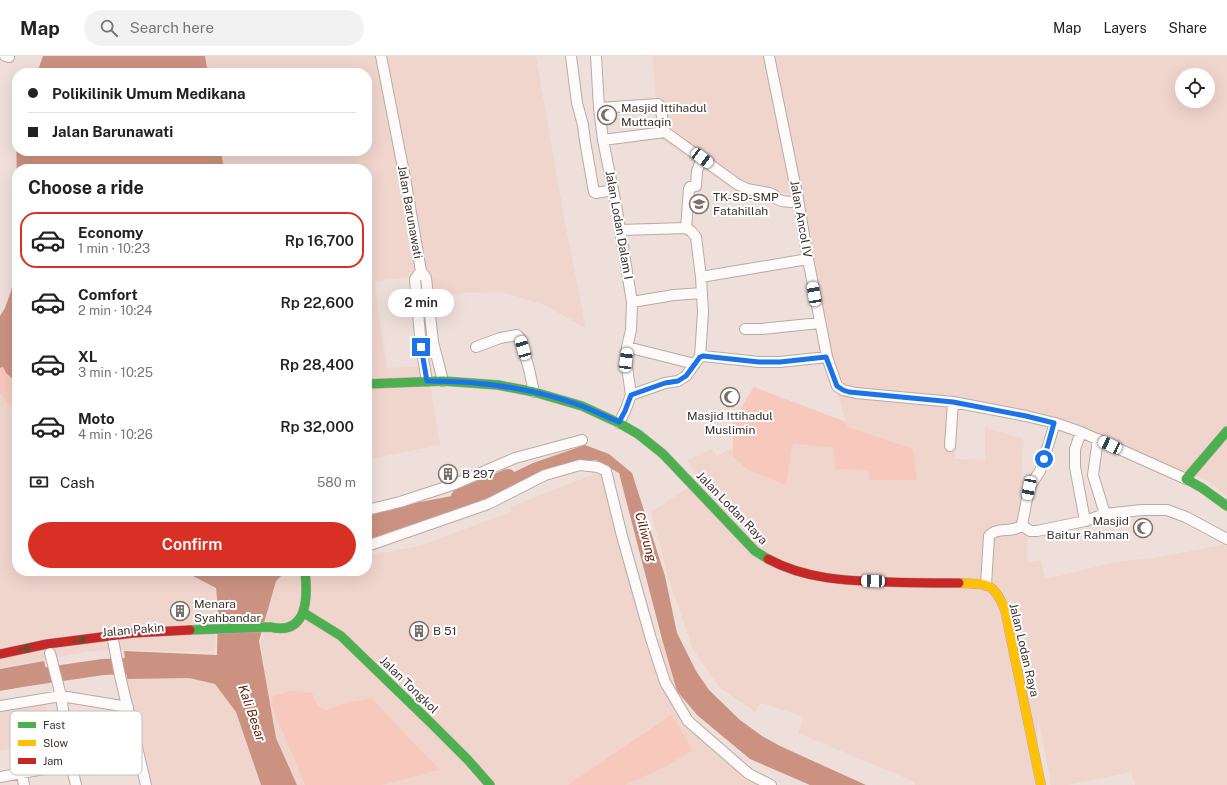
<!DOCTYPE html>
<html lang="en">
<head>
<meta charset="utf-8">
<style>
  :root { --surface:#fff; --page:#f2f2f2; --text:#222; --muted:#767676; --line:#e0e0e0; --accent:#d93025 }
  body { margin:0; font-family:"Public Sans",sans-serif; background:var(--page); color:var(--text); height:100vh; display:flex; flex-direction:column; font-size:15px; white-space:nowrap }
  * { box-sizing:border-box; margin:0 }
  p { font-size:13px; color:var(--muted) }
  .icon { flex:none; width:22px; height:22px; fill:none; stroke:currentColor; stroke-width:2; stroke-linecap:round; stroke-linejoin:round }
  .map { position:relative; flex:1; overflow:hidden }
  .side { position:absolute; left:12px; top:108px; width:360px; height:412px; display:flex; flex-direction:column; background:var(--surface); border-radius:16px; box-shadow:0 4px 16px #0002 }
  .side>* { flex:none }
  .guide { position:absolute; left:12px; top:12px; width:360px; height:88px; border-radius:16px; box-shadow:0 4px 16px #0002; display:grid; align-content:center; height:88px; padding:0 16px; background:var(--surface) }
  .fabs { position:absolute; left:1175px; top:12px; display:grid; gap:8px }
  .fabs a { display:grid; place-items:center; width:40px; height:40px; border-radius:50%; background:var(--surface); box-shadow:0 4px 16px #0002; font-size:20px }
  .end { position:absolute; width:18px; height:18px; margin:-9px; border:5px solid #1a73e8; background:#fff; box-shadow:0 0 0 2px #fff }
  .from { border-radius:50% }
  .bubble { position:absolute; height:28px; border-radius:14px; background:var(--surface); box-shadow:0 4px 16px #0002; font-size:13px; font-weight:600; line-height:28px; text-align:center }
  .car { position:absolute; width:12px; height:24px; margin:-12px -6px; border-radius:5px; box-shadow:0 0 3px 1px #0007; background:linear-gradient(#fff 24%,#345 0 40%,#fff 0 76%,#345 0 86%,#fff 0) }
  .guide b { display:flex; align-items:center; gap:14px; height:38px; font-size:15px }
  .guide b+b { border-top:1px solid var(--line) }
  .guide i { width:10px; height:10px; background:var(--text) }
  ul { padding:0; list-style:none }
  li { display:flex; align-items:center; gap:12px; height:56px; margin:0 8px 6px; padding:0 8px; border:2px solid transparent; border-radius:16px }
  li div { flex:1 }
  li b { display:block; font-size:15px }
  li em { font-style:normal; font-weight:600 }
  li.current { border-color:var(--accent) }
  li>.icon { width:36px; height:36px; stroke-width:1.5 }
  h2 { padding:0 16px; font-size:18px; line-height:48px }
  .pay { display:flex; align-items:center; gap:10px; height:44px; padding:0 16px; font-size:15px }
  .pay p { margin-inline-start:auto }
  .primary-button { display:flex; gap:8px; margin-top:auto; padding:8px 16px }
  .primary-button a { flex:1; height:46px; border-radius:24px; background:var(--accent); color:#fff; font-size:16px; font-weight:600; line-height:46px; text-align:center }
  header { display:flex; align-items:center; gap:24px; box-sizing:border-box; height:56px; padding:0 20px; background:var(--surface); border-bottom:1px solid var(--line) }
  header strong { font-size:19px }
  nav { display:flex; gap:22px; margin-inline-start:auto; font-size:14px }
  .search { width:280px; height:36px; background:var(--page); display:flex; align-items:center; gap:10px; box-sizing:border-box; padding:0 14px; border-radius:22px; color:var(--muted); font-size:15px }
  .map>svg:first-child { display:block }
  .built { fill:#f0d5cd; fill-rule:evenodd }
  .green { fill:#f7c9bc }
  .water { fill:#cb9282 }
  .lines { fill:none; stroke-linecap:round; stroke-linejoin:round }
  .river { stroke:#cb9282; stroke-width:16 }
  .street-casing { stroke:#b7aba7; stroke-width:12 }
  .fast-casing { stroke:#b7aba7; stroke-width:10 }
  .slow-casing { stroke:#b7aba7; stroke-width:10 }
  .jam-casing { stroke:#b7aba7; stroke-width:10 }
  .street { stroke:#fdfaf9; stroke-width:10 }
  .fast { stroke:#4caf50; stroke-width:9 }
  .slow { stroke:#ffc107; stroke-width:9 }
  .jam { stroke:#c62828; stroke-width:9 }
  .oneway { stroke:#425d3a }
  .route { stroke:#1a73e8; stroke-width:5 }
  .labels { text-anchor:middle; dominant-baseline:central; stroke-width:4; stroke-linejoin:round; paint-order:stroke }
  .poi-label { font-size:12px; fill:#3c312e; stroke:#fff; text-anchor:start }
  .street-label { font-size:12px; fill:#3c312e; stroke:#fff }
  .water-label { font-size:13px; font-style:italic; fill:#63200b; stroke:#fff }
  .key { fill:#fff; stroke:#c4c1c0; stroke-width:1 }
  .key-label { font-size:11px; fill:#3c312e }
</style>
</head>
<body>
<header>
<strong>Map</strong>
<div class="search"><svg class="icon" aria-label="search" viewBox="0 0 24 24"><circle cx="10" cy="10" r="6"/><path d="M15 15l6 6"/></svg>Search here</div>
<nav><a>Map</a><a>Layers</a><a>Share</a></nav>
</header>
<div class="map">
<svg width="1227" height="729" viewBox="0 0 1227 729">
  <rect width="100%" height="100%" fill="#efdfda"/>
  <!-- built -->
  <path class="built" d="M 205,0 L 536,0 L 564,161 L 586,272 L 544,249 L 501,236 L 467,237 L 415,241 L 412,221 L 374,225 L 387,312 L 427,310 L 440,389 L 367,404 L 367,113 L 224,113 L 221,95 L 367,95 L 367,17 L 208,17 Z
    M 652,0 L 1227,0 L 1227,440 L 1205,423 L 1027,356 L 957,349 L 955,403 L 985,404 L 985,372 L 1023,382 L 1021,430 L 1026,468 L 1028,506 L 1041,504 L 1045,523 L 1115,506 L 1153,502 L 1227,488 L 1227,729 L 1135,729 L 1131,716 L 1067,729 L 1051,729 L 1038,659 L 1036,729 L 915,729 L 915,726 L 798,677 L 804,661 L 761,647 L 755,656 L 719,631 L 693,593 L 669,524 L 651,456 L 699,424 L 687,404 L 712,393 L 717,400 L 733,391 L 733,400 L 786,429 L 793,388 L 835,392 L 913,393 L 848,371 L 833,325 L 798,137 L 737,137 L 660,82 ZM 1182,19 L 1208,19 L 1208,45 L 1182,45 Z
    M 3,311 L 6,317 L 17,327 L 17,515 L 189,515 L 190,518 L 216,532 L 218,553 L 214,596 L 125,594 L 91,595 L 0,612 L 0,312 Z
    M 602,415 L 649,586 L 662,583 L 677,635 L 685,645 L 678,650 L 769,729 L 297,729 L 276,682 L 268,643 L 261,586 L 267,558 L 276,525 L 286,515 L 321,515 L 322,520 L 349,515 L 367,515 L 367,511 L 369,511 L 367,500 L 423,489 L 512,455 L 510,451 Z
    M 189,622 L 215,628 L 236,656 L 261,729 L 151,729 L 127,623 Z
    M 44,638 L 50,670 L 10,677 L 12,693 L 0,695 L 0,646 Z"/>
  <!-- green -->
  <path class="green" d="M 3,311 L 6,317 L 17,328 L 17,353 L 15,355 L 0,337 L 0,312 Z
    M 754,331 L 846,366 L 848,371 L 913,393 L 917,424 L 869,424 L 868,414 L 835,413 L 834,392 L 793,388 L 786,429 L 747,413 L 733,400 L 733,364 Z
    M 293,635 L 312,637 L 318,650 L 326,654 L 341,648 L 371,642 L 440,714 L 382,729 L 305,729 L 271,648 L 273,640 Z
    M 671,659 L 693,694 L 667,710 L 625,729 L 568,729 Z"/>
  <!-- water -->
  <path class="water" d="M 43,0 L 205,0 L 208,17 L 37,17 Z
    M 17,72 L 17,95 L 221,95 L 224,113 L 17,113 L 17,327 L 6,317 L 3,311 L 0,312 L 0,260 L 5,252 L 11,235 L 14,221 L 13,165 L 17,127 L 16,76 Z
    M 585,389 L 609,398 L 632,417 L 665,520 L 677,577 L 696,615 L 709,634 L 740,664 L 762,680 L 780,690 L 866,729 L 810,729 L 750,703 L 697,659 L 677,635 L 662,583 L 619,417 L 596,404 L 576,405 L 503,436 L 434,463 L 367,484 L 367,458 L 415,447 L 457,439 L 481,432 L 533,407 Z
    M 189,515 L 286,515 L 276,525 L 259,585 L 276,682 L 297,729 L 261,729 L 236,656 L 215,628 L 189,622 L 127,623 L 124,595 L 217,599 L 218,553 L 216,532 L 189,518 Z
    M 44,605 L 49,626 L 0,635 L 0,613 Z"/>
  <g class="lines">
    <!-- river -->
    <path class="river" d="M 459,441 L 508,421
      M 0,626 L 103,611 L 147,609"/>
    <defs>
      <path id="street" d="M 5,0 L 9,1
        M 381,0 L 405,122 L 421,215 L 426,222 L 433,286 L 443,325
        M 571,0 L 577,47 L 583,69 L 585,85 L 594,136 L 596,137 L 613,134
        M 596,0 L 599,52 L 603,84 L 616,149 L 632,246 L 631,274 L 627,291 L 626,304 L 631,339 L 625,355 L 619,367
        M 769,0 L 798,143 L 808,203 L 827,301 L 837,330 L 843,334 L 856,337 L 953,346 L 1026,360 L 1055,367 L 1081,376 L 1186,423
        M 599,52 L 658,48 L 660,50 L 665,76 L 737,128 L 747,133 L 769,137 L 774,139 L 777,143 L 782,145 L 791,146 L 798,143
        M 603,84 L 665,76
        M 686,172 L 691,175 L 696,181 L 701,221 L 703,256 L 700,301
        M 686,172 L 689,133 L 690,131 L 696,130 L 697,115 L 702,102
        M 620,174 L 686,172
        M 421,215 L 415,223 L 421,291 L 427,325
        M 701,221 L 808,203
        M 632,246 L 674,239 L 702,237
        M 745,273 L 761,273 L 820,267
        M 476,291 L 500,282 L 517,279 L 520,282 L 529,313 L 534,336
        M 627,291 L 695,308
        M 631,339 L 665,327 L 678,325 L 686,320 L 699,302 L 703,300 L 759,306 L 780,306 L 827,301
        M 1081,376 L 1075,393 L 1075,411 L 1085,465
        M 1098,383 L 1093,419 L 1105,458
        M 950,390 L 953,346
        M 367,454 L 400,446 L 455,428 L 515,402 L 582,384
        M 1022,469 L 1030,475 L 1037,475 L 1085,465 L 1105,458 L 1142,454 L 1167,454 L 1186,461 L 1227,483
        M 367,490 L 488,448 L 545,419 L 580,409 L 598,411 L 606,415 L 622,480 L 651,583 L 665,626 L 688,665 L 749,718 L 771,729
        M 986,529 L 989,480 C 997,470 1012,478 1022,469 L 1029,432 L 1040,415 L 1055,367
        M 112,579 L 120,620 L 146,729
        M 50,597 L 61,640 L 71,708 L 76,729
        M 0,650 L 61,640 L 128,651
        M 22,718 L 24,729
        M 0,721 L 71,708"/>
      <path id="fast" d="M 367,328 L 443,325 L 498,329 L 534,336 L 582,350 L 619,367 L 638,378 L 663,398 L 755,495 L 768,503
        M 1227,375 L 1186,423 L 1202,432 L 1227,450
        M 304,557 L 341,580 L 432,668 L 468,704 L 490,729
        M 190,574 L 270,571 C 308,580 308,541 305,515"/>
      <path id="slow" d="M 959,527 C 988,528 994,526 1005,554 L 1041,729"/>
      <path id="jam" d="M 768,503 C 805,523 846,525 888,526 C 912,527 935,527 959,527
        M 0,598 L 47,588 L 133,577 L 190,574"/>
    </defs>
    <!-- street casing -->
    <use href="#street" class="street-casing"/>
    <!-- fast casing -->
    <use href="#fast" class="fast-casing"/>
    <!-- slow casing -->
    <use href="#slow" class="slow-casing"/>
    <!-- jam casing -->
    <use href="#jam" class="jam-casing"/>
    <!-- street -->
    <use href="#street" class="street"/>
    <!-- fast -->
    <use href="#fast" class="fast"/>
    <!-- slow -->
    <use href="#slow" class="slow"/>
    <!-- jam -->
    <use href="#jam" class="jam"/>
  </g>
  <!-- one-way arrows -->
  <defs><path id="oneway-shaft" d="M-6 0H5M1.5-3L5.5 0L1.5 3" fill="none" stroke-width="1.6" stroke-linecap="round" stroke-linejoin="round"/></defs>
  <g class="oneway">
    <use href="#oneway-shaft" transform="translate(80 584) rotate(-8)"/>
    <use href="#oneway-shaft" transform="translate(24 593) rotate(-11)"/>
  </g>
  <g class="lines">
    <!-- route -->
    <path class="route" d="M 421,291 L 427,325 C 480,325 533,332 582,350 C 594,355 607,361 619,366 L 625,355 L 631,339 L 665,327 L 678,325 L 686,320 L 700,301 L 703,300 L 759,306 L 780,306 L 826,301 L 837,330 L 843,334 L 849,336 L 953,346 L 1026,360 L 1054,367 L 1044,403"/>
  </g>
  <!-- icons -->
  <defs>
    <symbol id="mosque-ring" viewBox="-11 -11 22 22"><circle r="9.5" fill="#fff" stroke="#7b6e6a" stroke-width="1.5"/><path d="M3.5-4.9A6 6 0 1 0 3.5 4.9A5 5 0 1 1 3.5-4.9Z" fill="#7b6e6a"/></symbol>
    <symbol id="school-ring" viewBox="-11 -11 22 22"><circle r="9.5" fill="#fff" stroke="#7b6e6a" stroke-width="1.5"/><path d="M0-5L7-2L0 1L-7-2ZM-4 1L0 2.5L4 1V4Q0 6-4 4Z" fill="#7b6e6a"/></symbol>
    <symbol id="building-ring" viewBox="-11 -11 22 22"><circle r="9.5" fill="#fff" stroke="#7b6e6a" stroke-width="1.5"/><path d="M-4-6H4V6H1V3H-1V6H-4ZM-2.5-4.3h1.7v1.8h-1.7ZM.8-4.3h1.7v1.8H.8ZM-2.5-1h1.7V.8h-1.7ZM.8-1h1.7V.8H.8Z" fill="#7b6e6a"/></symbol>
  </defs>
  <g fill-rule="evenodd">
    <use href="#mosque-ring" x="596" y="48" width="22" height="22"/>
    <use href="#school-ring" x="688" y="137" width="22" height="22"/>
    <use href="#mosque-ring" x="719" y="330" width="22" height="22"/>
    <use href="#building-ring" x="437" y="407" width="22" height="22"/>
    <use href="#mosque-ring" x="1132" y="461" width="22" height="22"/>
    <use href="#building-ring" x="169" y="544" width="22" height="22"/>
    <use href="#building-ring" x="408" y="564" width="22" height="22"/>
  </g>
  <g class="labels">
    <!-- poi labels -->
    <g class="poi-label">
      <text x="621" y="52">Masjid Ittihadul<tspan x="621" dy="14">Muttaqin</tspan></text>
      <text x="713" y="141">TK-SD-SMP<tspan x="713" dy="14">Fatahillah</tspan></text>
      <text x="730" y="360" text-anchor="middle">Masjid Ittihadul<tspan x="730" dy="14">Muslimin</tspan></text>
      <text x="462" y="418">B 297</text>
      <text x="1129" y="465" text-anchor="end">Masjid<tspan x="1129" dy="14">Baitur Rahman</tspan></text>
      <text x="194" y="548">Menara<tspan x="194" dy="14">Syahbandar</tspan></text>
      <text x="433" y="575">B 51</text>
    </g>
    <!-- street labels -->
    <g class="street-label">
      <text transform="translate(410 156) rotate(80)">Jalan Barunawati</text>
      <text transform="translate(801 163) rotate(80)">Jalan Ancol IV</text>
      <text transform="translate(619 169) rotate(80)">Jalan Lodan Dalam I</text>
      <text transform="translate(732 452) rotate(46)">Jalan Lodan Raya</text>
      <text transform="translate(133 574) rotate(-5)">Jalan Pakin</text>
      <text transform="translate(1024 594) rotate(77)">Jalan Lodan Raya</text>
      <text transform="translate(409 629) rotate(44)">Jalan Tongkol</text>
    </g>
    <!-- water labels -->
    <g class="water-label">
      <text transform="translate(646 481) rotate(75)">Ciliwung</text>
      <text transform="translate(252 657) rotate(71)">Kali Besar</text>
    </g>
  </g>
  <!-- legend -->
  <rect x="10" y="655" width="132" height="64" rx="6" class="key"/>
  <rect x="18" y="666" width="18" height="6" fill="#4caf50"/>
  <rect x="18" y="684" width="18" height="6" fill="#ffc107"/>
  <rect x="18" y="702" width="18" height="6" fill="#c62828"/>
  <g class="key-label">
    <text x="43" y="673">Fast</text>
    <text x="43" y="691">Slow</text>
    <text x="43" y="709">Jam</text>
  </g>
</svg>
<div class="fabs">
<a><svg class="icon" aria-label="locate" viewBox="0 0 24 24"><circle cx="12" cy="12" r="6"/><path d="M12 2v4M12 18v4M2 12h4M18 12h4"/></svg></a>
</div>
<i class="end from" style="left:1044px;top:403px"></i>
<i class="end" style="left:421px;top:291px"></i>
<div class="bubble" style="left:388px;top:233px;width:66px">2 min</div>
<i class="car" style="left:702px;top:102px;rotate:127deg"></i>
<i class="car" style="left:814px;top:238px;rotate:350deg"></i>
<i class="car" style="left:523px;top:292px;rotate:344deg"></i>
<i class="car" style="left:626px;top:304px;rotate:7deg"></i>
<i class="car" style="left:1110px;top:389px;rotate:295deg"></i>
<i class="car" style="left:1029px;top:432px;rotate:191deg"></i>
<i class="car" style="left:873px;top:525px;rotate:272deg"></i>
<div class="guide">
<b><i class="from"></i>Polikilinik Umum Medikana</b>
<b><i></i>Jalan Barunawati</b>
</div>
<section class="side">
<h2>Choose a ride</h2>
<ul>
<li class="current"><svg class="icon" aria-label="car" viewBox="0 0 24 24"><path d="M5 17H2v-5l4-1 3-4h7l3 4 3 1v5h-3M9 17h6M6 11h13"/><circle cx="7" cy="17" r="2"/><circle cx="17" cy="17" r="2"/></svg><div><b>Economy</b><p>1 min · 10:23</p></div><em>Rp 16,700</em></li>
<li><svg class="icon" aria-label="car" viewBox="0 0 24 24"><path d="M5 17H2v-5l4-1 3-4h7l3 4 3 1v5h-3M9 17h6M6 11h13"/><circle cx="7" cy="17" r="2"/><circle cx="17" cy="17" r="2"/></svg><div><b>Comfort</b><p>2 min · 10:24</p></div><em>Rp 22,600</em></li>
<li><svg class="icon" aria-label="car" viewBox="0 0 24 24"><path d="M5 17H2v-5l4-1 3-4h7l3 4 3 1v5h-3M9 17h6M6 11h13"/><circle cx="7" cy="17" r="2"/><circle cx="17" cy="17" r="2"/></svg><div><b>XL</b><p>3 min · 10:25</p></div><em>Rp 28,400</em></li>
<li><svg class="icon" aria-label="car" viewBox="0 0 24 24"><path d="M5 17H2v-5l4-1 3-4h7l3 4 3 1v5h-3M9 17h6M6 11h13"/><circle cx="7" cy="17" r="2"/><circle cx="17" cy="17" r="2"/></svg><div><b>Moto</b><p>4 min · 10:26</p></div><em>Rp 32,000</em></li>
</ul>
<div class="pay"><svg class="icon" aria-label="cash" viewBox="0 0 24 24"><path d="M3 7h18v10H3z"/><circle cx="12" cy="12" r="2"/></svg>Cash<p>580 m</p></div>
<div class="primary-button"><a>Confirm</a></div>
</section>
</div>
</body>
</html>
